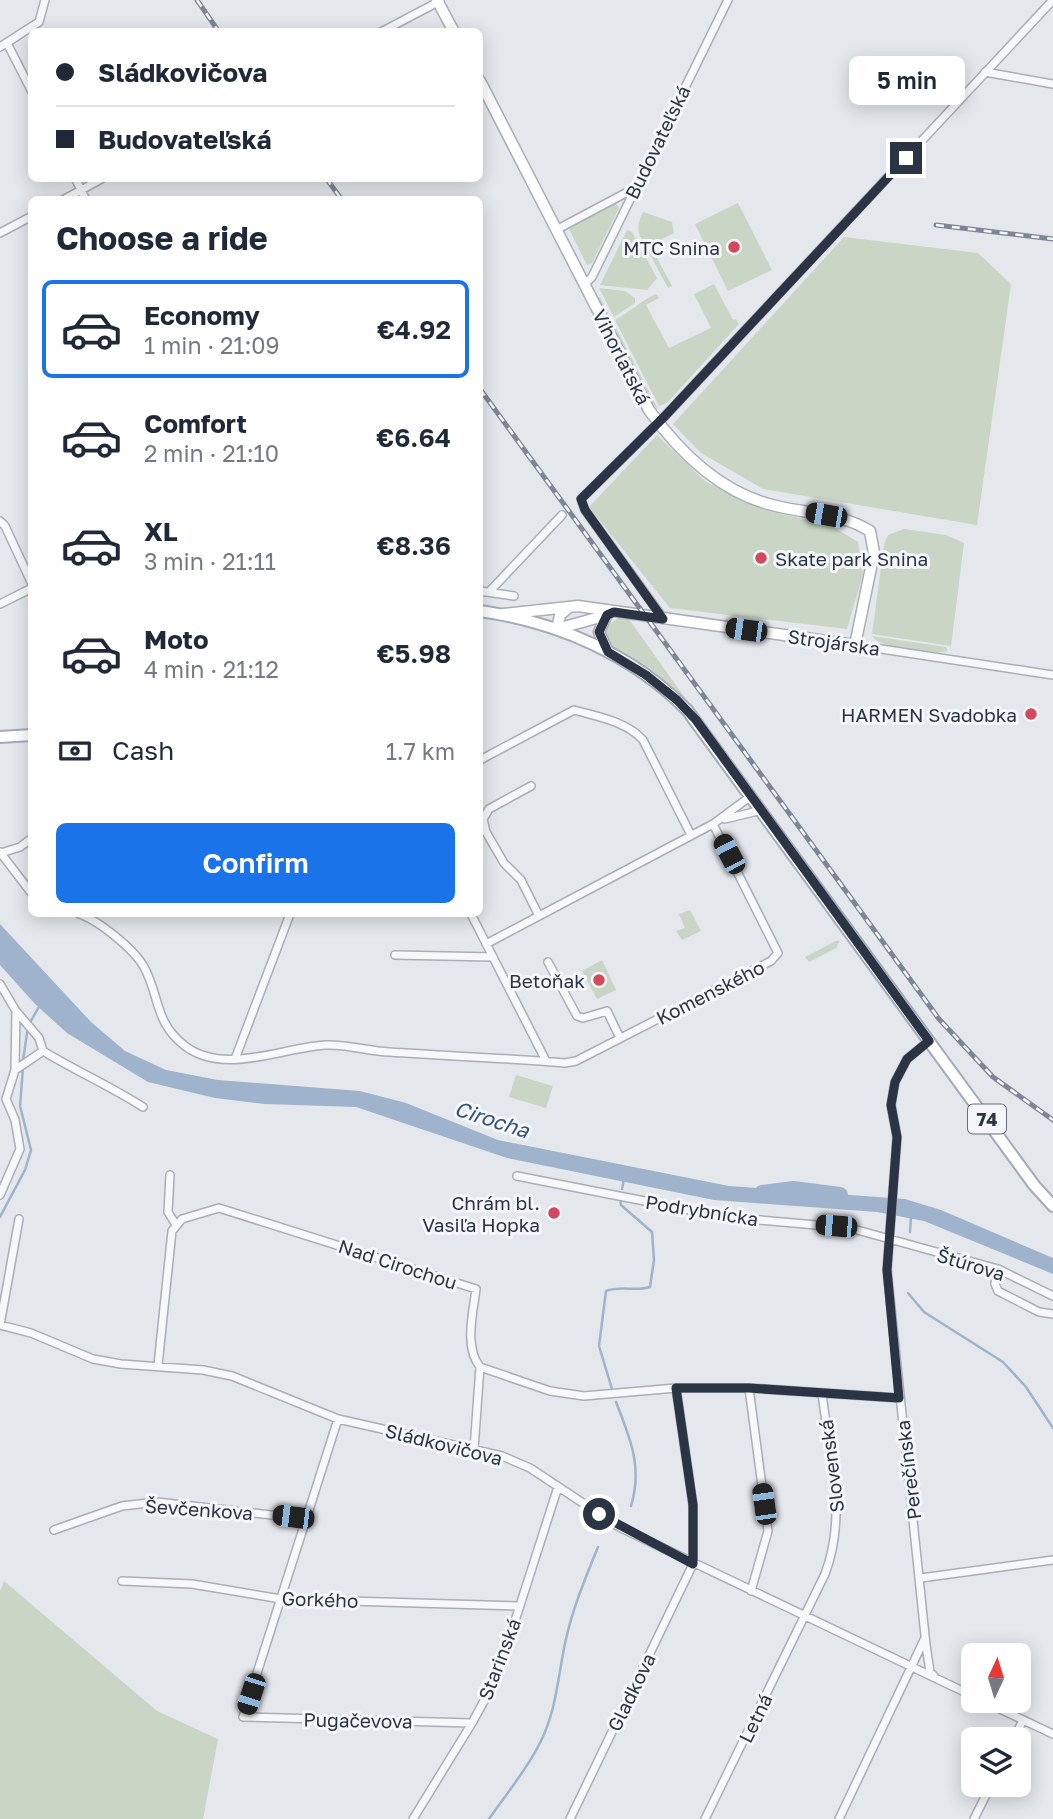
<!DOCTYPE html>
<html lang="en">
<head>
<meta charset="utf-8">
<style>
  :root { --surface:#fff; --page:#f2f2f3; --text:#1f2937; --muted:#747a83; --line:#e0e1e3; --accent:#1a73e8 }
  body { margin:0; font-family:"Golos Text",sans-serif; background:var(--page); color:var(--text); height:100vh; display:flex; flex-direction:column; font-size:26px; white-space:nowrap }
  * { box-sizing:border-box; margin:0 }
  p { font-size:23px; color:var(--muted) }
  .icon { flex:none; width:38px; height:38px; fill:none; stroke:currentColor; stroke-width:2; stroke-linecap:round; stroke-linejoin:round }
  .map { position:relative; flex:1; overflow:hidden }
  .side { position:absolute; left:28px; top:196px; width:455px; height:721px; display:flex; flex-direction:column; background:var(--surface); border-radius:10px; box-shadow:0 4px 18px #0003 }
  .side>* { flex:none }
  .guide { position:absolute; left:28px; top:28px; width:455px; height:154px; border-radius:10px; box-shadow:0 4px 18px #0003; display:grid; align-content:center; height:154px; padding:0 28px; background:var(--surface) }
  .needle { width:46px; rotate:4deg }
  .tools { position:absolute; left:961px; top:1643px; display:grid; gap:14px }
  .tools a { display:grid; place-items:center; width:70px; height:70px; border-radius:10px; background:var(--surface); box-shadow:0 4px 18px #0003; font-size:35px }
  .end { position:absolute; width:32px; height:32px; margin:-16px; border:9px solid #2b3445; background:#fff; box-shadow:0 0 0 4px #fff }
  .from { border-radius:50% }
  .bubble { position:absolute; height:49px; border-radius:10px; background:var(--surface); box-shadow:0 4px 18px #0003; font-size:23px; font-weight:600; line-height:49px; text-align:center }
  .car { position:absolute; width:21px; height:42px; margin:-21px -10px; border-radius:9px; box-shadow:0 0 5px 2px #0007; background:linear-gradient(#222 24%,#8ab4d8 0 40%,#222 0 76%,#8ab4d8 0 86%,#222 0) }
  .guide b { display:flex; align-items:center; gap:24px; height:66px; font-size:26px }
  .guide b+b { border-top:2px solid var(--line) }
  .guide i { width:18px; height:18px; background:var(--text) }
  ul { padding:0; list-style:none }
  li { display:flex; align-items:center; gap:21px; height:98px; margin:0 14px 10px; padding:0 14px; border:4px solid transparent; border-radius:10px }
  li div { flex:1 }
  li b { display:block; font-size:26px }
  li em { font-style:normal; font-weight:600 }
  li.on { border-color:var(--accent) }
  li>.icon { width:63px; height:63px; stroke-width:1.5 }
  h2 { padding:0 28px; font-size:32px; line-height:84px }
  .pay { display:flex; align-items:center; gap:18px; height:77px; padding:0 28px; font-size:26px }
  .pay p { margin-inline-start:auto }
  .button { display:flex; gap:14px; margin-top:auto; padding:14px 28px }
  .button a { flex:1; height:80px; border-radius:10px; background:var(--accent); color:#fff; font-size:28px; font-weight:600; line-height:80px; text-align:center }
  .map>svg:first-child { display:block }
  .green { fill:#c9d6c5 }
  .water { fill:#9fb4cc }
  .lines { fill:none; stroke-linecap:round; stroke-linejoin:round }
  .stream { stroke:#9fb4cc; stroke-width:2.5 }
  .river { stroke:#9fb4cc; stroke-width:16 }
  .street-casing { stroke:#a9aeb7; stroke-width:10 }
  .secondary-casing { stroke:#a9aeb7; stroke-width:13 }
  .primary-casing { stroke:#a3abb8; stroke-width:14 }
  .street { stroke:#f7f8fa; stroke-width:7 }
  .secondary { stroke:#fff; stroke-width:10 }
  .primary { stroke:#fff; stroke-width:10 }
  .rail-casing { stroke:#7d8696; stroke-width:5 }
  .rail { stroke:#f4f6f9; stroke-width:2.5; stroke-dasharray:8; stroke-linecap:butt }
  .route { stroke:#2b3445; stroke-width:9 }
  .poi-dot { fill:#d1495b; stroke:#f4f6f9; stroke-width:2.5 }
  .labels { text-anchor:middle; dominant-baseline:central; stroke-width:6; stroke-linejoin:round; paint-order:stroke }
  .shield { fill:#f4f6f9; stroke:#676e7b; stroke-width:2 }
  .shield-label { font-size:18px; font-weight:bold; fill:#2b3445 }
  .street-label { font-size:19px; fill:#2b3445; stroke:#f4f6f9 }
  .poi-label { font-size:19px; fill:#2b3445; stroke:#f4f6f9; text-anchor:end }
  .water-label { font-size:21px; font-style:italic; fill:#34527a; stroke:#f4f6f9 }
</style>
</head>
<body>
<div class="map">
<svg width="1053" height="1819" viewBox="0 0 1053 1819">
  <rect width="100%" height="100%" fill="#e4e7ec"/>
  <!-- green -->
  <path class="green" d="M 615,202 L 619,208 L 592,263 L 587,265 L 569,229 Z
    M 738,203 L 772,270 L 728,291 L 695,224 Z
    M 643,212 L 672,222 L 674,233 L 646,247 C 637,234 636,226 643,212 Z
    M 627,230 L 632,232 L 657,278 L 647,290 L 600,285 Z
    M 844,237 L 978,253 L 1011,284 L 977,525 L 763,489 L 701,453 L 673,424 Z
    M 651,247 L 672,286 L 668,288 L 647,249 Z
    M 714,284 L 733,320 L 736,319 L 739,324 L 667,403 L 659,406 L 615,320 C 631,311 642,300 656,294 L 659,298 L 646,305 L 669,348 L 711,328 L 694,294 Z
    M 599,288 L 625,291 L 635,298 L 635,303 L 614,317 Z
    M 600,297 L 658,409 L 653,405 L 597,298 Z
    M 657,435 L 706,482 L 768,511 L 830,525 L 858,542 L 863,574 L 847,629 L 670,608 L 589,507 Z
    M 904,529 L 946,535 L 964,543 L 951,646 L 872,634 L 884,545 L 888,535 Z
    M 618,618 L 628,618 L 688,702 L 609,644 L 606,636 L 607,626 Z
    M 872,636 L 946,647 L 948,650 C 938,657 878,648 872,636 Z
    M 690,910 L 701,931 L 682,940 L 676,931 L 685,928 L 679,914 Z
    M 836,941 L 840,941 L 836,948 L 809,962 L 805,957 Z
    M 602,960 L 616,990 L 597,999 L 582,971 Z
    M 516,1075 L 553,1086 L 546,1108 L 509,1097 Z
    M 4,1581 L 157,1711 L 218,1739 L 203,1819 L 0,1819 L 0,1591 Z"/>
  <!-- water -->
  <path class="water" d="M 0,924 L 91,1022 L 125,1051 L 166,1070 L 218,1080 L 360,1091 L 406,1103 L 498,1140 L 729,1186 L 905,1199 L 941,1210 L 1053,1258 L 1053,1274 L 924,1221 L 877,1212 L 714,1200 L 507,1158 L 356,1107 L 265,1104 L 215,1098 L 148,1082 L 67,1033 L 35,1004 L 0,965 Z"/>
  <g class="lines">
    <!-- stream -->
    <path class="stream" d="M 23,1061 L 28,1026 L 40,1005
      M 622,1189 L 624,1179
      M 0,1217 L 25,1170 L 31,1150 L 20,1106 L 23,1068
      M 910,1232 L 911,1217
      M 908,1293 L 924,1312 L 1003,1362 L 1026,1387 L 1053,1428
      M 612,1389 L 599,1346 L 606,1291 C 622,1285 634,1292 650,1287 L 654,1260 L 652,1232 L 621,1205 L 620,1198
      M 616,1402 C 630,1438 643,1467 631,1506
      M 489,1819 C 506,1794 526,1771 540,1743 C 557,1710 558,1674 566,1639 C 573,1607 586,1577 598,1547"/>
    <!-- river -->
    <path class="river" d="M 762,1193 L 793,1189 L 840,1195"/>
    <defs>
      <path id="street" d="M 381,32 L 440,1
        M 7,43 L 32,92
        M 0,47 L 39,22 L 45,0
        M 985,72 L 1053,84
        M 75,178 L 86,200
        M 63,200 L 103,178
        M 556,230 L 635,188
        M 0,233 L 32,216
        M 585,284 L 592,277 L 728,0
        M 0,521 L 5,526 L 32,584
        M 480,591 L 514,596
        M 489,592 L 562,515
        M 0,604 L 32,588
        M 663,618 L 585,510 L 581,499 L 665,416 L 1053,0
        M 855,645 L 1053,675
        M 480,760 L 574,710 C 598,717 626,721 643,740 L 691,835
        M 531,786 L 489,809 L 483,819 L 486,832 L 504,863 L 521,880 L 539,916
        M 725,819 L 762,810
        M 0,852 L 32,894
        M 1,853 L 20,847 L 32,838
        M 79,914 C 98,920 134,949 144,967 C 160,996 154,1022 185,1046 C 225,1076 283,1047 326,1045 C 346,1044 368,1051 389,1052 C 448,1056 506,1058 565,1063 L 576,1061 L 771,961 L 778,953 L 713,824
        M 471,914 L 546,1061
        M 486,944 L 713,824 L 751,796
        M 395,955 L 493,957
        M 548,962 L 577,1016 L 583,1018 L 607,1011 L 620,1038
        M 0,984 L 16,1011 L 15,1070 L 6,1099 L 15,1120 L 20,1149 L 0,1195
        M 16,1011 L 39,1038 L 43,1051 C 76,1071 110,1086 143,1107
        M 929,1041 L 907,1059 L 895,1082 L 891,1105 L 897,1137 L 887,1270 L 926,1645 L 930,1672 L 934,1676
        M 235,1059 L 290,914
        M 15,1070 L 43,1051
        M 170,1175 L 168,1212 L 176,1225
        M 517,1176 L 726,1217 L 850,1228 L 998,1269 L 1053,1296
        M 998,1269 L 995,1284 L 998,1291 L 1039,1312 L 1053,1314
        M 0,1325 L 31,1333 L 93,1359 L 121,1364 L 203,1370 L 232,1376 L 338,1419 L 502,1456 L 530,1468 L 619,1527 L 973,1696
        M 0,1325 L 19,1219
        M 158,1365 L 172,1231 L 182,1219 L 219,1208 L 476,1289 C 473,1313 464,1347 480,1367 L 550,1391 L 584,1396 L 676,1388 L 749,1388 L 899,1398
        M 749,1388 L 768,1531 L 751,1591
        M 338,1419 L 243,1717 L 472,1723
        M 474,1449 L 480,1367
        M 54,1530 L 122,1506 L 157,1502 L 306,1519
        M 921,1578 L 1053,1560
        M 122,1581 L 192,1584 L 281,1599 L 519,1606
        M 983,1701 L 1053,1734
        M 1013,1740 L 1023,1720
        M 413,1819 L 472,1723 L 497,1677 L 558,1487
        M 570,1819 L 693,1564 L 693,1505 L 676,1388
        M 705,1819 L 825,1574 C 848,1513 829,1455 822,1393
        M 839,1819 L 924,1640
        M 974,1819 L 991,1785"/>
      <path id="secondary" d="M 437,0 L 454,32
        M 480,81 L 649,410 C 680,453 723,494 776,506 C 809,514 841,513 870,531 L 874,553 L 855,645 L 578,606 L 503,614
        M 568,608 L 560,615 L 557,629 L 607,615
        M 607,614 L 599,632 L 608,652"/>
      <path id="primary" d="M 480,611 C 557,622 632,654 687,710 L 1034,1185 L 1053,1206
        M 0,737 L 32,735"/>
    </defs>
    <!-- street casing -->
    <use href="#street" class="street-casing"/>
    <!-- secondary casing -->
    <use href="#secondary" class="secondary-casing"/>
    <!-- primary casing -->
    <use href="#primary" class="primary-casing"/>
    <!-- street -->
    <use href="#street" class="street"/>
    <!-- secondary -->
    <use href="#secondary" class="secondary"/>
    <!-- primary -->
    <use href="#primary" class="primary"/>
    <defs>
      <path id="rail" d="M 197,0 L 219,32
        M 326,178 L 342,200
        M 936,225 L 1053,239
        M 480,389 L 939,1019 L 993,1077 L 1053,1120"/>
    </defs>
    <!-- rail casing -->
    <use href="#rail" class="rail-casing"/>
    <!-- rail -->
    <use href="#rail" class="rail"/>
  </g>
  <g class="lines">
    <!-- route -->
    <path class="route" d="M 599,1514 L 693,1564 L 693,1505 L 676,1388 L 749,1388 L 899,1398 L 887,1270 L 897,1137 L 891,1105 L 895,1082 L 907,1059 L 929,1041 L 696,720 L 677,700 L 646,675 L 608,652 L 599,632 L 607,615 L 614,612 L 663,619 L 585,510 L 581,499 L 665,416 L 906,158"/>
  </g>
  <!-- markers -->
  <g class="poi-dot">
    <circle cx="734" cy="247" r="7"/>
    <circle cx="761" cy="558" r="7"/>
    <circle cx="1031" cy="714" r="7"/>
    <circle cx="599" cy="980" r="7"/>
    <circle cx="554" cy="1213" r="7"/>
  </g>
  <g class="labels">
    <!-- shield labels -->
    <rect class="shield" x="968" y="1104.5" width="38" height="29" rx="5"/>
    <g class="shield-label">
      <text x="987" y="1119">74</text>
    </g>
    <!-- street labels -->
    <g class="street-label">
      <text transform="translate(657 142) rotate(-64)">Budovateľská</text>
      <text transform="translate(622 357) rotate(63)">Vihorlatská</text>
      <text transform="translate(834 642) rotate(8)">Strojárska</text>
      <text transform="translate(710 992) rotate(-27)">Komenského</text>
      <text transform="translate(702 1210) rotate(9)">Podrybnícka</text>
      <text transform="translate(398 1264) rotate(18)">Nad Cirochou</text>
      <text transform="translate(971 1264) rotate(17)">Štúrova</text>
      <text transform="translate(444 1444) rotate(14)">Sládkovičova</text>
      <text transform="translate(831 1466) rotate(-97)">Slovenská</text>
      <text transform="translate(908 1470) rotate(-97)">Perečínska</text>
      <text transform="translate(199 1509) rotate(4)">Ševčenkova</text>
      <text transform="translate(320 1599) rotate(2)">Gorkého</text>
      <text transform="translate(499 1659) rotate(-69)">Starinská</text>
      <text transform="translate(631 1692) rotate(-64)">Gladkova</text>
      <text transform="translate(755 1718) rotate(-64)">Letná</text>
      <text transform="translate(358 1720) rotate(1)">Pugačevova</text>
    </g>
    <!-- poi labels -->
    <g class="poi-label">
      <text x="720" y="247">MTC Snina</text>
      <text x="775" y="558" text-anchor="start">Skate park Snina</text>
      <text x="1017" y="714">HARMEN Svadobka</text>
      <text x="585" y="980">Betoňak</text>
      <text x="540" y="1202">Chrám bl.<tspan x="540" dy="22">Vasiľa Hopka</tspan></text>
    </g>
    <!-- water labels -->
    <g class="water-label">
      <text transform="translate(492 1119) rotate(18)">Cirocha</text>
    </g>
  </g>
</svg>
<div class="tools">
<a><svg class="needle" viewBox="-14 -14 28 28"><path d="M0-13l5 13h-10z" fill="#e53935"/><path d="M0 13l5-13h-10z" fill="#747a83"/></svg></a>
<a><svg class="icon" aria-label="layers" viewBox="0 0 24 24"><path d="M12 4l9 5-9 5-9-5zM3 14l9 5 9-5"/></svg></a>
</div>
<i class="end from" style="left:599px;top:1514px"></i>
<i class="end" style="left:906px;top:158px"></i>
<div class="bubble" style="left:849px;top:56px;width:116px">5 min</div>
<i class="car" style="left:826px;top:515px;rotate:280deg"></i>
<i class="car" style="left:746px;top:630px;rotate:278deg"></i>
<i class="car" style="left:729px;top:854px;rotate:332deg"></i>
<i class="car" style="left:836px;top:1226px;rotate:275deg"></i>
<i class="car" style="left:764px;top:1504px;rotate:352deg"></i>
<i class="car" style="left:293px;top:1517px;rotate:277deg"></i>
<i class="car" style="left:251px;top:1694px;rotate:198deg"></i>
<div class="guide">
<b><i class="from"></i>Sládkovičova</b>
<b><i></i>Budovateľská</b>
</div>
<section class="side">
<h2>Choose a ride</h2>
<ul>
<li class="on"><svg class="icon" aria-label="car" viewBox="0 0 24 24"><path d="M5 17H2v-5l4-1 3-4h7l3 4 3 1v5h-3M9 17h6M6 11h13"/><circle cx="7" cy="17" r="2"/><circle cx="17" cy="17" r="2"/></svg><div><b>Economy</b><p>1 min · 21:09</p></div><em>€4.92</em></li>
<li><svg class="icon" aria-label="car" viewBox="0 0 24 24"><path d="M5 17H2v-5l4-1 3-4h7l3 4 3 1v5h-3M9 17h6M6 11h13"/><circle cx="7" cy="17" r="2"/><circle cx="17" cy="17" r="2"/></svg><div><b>Comfort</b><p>2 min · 21:10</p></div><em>€6.64</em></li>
<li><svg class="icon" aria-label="car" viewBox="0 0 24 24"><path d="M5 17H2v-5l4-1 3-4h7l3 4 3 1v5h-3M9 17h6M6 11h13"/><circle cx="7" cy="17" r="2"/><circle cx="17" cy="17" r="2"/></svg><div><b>XL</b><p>3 min · 21:11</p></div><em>€8.36</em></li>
<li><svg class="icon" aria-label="car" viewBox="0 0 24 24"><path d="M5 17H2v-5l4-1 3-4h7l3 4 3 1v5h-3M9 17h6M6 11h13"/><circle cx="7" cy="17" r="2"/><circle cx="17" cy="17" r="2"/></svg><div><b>Moto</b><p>4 min · 21:12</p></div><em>€5.98</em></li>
</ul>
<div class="pay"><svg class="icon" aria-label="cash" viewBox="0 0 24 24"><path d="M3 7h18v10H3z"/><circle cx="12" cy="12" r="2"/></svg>Cash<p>1.7 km</p></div>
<div class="button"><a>Confirm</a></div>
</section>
</div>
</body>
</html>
